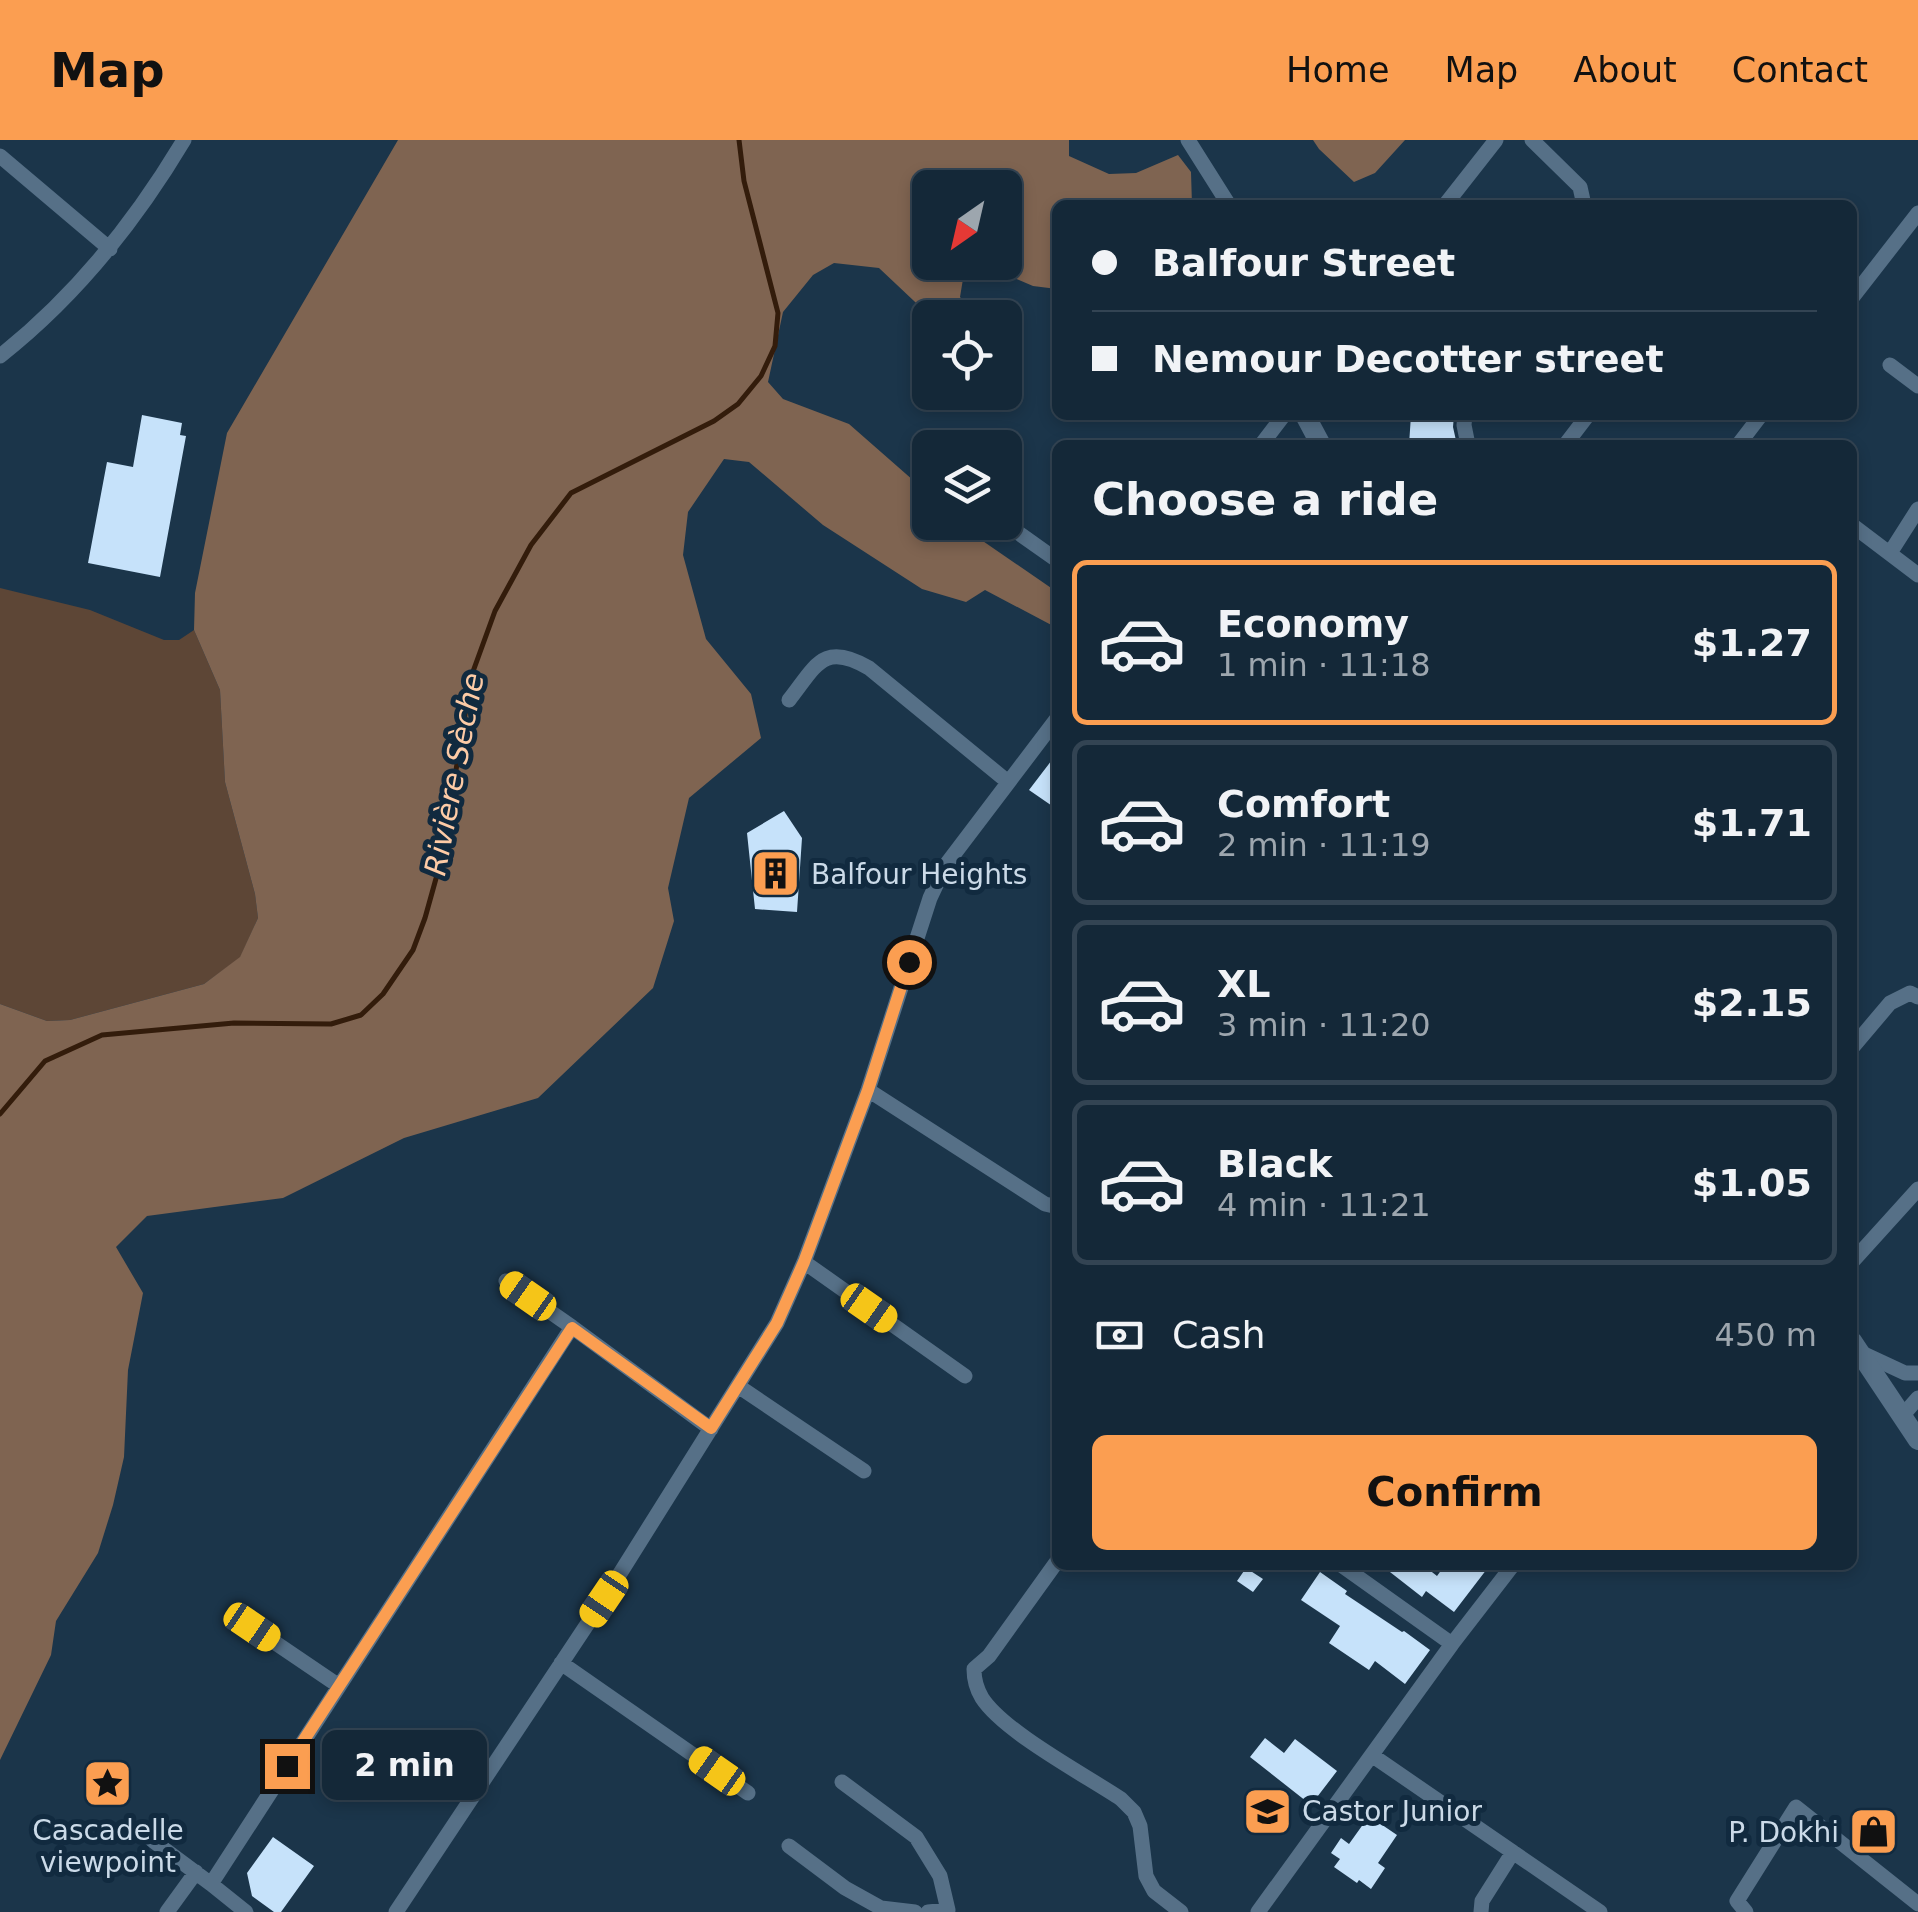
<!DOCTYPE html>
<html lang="en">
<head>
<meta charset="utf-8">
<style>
  :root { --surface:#142838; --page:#213443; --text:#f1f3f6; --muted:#9da6ae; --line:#334453; --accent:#fb9e51 }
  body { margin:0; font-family:"DejaVu Sans",sans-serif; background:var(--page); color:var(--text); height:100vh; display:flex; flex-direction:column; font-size:38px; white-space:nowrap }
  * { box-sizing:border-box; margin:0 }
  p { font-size:32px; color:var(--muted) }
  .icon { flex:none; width:55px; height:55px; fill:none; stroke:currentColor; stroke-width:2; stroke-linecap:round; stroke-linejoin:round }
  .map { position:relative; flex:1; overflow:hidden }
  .side { position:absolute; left:1052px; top:300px; width:805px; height:1130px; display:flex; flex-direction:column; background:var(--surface); border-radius:15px; box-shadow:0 5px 15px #0003,0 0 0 2px var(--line) }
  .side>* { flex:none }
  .top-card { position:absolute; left:1052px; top:60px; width:805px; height:220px; border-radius:15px; box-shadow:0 5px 15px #0003,0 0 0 2px var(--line); display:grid; align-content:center; height:220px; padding:0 40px; background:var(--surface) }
  .needle { width:65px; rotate:214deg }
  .controls { position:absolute; left:912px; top:30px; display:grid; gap:20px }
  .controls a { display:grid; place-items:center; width:110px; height:110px; border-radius:15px; background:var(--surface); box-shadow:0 5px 15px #0003,0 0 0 2px var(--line); font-size:50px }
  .end { position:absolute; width:45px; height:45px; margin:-22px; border:12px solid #fb9e51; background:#111; box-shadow:0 0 0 5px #111 }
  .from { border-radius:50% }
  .bubble { position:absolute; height:70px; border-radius:15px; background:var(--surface); box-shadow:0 5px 15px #0003,0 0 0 2px var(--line); font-size:32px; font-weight:700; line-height:70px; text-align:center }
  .car { position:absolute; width:30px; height:60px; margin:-30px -15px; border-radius:12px; box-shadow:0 0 8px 2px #0007; background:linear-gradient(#f5c518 24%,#345 0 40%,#f5c518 0 76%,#345 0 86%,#f5c518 0) }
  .top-card b { display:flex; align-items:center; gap:35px; height:95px; font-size:38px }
  .top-card b+b { border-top:2px solid var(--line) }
  .top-card i { width:25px; height:25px; background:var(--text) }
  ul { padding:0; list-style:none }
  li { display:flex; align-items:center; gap:30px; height:165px; margin:0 20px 15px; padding:0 20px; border:5px solid var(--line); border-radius:15px }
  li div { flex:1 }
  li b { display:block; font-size:38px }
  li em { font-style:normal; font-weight:700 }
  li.selected { border-color:var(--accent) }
  li>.icon { width:90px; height:90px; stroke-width:1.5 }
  h2 { padding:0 40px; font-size:45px; line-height:120px }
  .pay { display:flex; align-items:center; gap:25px; height:110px; padding:0 40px; font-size:38px }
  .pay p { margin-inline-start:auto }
  .cta { display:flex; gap:20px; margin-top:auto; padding:20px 40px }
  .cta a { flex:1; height:115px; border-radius:15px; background:var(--accent); color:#111; font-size:40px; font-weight:700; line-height:115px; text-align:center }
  header { display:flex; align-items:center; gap:60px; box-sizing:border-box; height:140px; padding:0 50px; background:var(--accent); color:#111 }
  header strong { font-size:48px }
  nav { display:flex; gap:55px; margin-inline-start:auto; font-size:35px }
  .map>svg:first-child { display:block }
  .green { fill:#5d4636 }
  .forest { fill:#7f6451; fill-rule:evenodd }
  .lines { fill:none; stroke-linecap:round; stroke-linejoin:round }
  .stream { stroke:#331c0b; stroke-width:5 }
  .building { fill:#c6e2fa }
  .minor { stroke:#567087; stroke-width:15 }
  .tertiary { stroke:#567087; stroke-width:20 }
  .route { stroke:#fb9e51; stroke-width:12 }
  .labels { text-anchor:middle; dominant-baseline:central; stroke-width:10; stroke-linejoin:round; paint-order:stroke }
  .poi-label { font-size:28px; fill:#cbdae8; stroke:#112a3f; text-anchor:start }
  .water-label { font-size:30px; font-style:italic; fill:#fdcba6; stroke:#112a3f }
</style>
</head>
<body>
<header>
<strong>Map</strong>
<nav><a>Home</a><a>Map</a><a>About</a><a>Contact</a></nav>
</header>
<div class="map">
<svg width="1918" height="1772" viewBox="0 0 1918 1772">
  <rect width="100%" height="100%" fill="#1b354a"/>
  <!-- green -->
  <path class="green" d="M 0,448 L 90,470 L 164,500 L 179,500 L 194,490 L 220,550 L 225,642 L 255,754 L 258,778 L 240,818 L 204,844 L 70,880 L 47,881 L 0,864 Z"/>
  <!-- forest -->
  <path class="forest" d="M 398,0 L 1069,0 L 1069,16 L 1109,34 L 1136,33 L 1178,15 L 1191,32 L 1192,65 L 1058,65 L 1057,149 L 1033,146 L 988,127 L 964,133 L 960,157 L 976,177 L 931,177 L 879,128 L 834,123 L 813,135 L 783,172 L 768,242 L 783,259 L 849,284 L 930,355 L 930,382 L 961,383 L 977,397 L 1057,452 L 1057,488 L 985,450 L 966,462 L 922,449 L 823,385 L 749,322 L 724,319 L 688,372 L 683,415 L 706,499 L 751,554 L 761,598 L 689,658 L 668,748 L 674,781 L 653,848 L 538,958 L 404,998 L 283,1058 L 147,1076 L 116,1107 L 143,1153 L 128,1230 L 124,1317 L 113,1365 L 98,1413 L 56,1481 L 51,1515 L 0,1620 L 0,864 L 47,881 L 70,880 L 204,844 L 240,817 L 258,778 L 255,754 L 225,642 L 220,550 L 194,490 L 195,453 L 227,293 ZM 930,48 L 1005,48 L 1005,122 L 930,122 Z
    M 1313,0 L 1405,0 L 1375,33 L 1354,42 L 1319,9 Z"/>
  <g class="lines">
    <!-- stream -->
    <path class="stream" d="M 0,974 L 45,921 L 102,895 L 234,883 L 331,884 L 361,875 L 383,854 L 413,810 L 425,778 L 442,717 L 471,537 L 495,471 L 531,405 L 571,353 L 714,281 L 738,264 L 761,236 L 775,206 L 778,173 L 744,41 L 739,0"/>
  </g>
  <!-- building -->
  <path class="building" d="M 142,275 L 182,283 L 180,295 L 186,296 L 160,437 L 88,423 L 107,322 L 133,327 Z
    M 1411,275 L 1454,275 L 1453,287 L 1457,305 L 1409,305 Z
    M 1058,612 L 1058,670 L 1029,650 Z
    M 784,671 L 802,698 L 797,772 L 755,769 L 747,693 Z
    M 1381,1425 L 1423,1425 L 1437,1436 L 1445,1425 L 1490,1425 L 1454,1472 L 1426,1451 L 1422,1457 Z
    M 1246,1428 L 1263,1439 L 1253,1452 L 1237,1441 Z
    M 1320,1432 L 1347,1451 L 1345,1454 L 1402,1492 L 1404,1491 L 1430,1510 L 1405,1544 L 1375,1521 L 1369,1530 L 1329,1503 L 1340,1486 L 1301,1460 Z
    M 1265,1598 L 1284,1613 L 1295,1599 L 1337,1631 L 1311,1665 L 1250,1617 Z
    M95 1657a9 9 0 1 1 18 0a9 9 0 1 1-18 0Z
    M 1369,1676 L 1397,1695 L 1378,1723 L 1385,1728 L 1371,1749 L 1359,1740 L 1357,1743 L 1334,1727 L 1340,1719 L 1331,1713 L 1341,1698 L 1349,1704 Z
    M 273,1697 L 314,1726 L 281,1772 L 274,1772 L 252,1756 L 247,1733 Z"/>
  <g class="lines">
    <!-- minor -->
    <path class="minor" d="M 1188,0 L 1229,65
      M 1532,0 L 1580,47 L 1584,65
      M 0,16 L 110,109
      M 1445,65 L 1496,0
      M 1852,158 L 1918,73
      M 0,216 C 75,157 135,82 184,0
      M 1890,225 L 1918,246
      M 1465,275 L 1464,285 L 1468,305
      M 1261,305 L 1284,275
      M 1565,305 L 1588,275
      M 1738,305 L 1761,275
      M 1003,382 L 1058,421
      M 1852,385 L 1918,435
      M 1890,413 L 1918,369
      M 789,560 C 816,526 823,501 869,528 L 1008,642
      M 1852,908 L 1890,863 L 1910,853 L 1918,857
      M 868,950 L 1045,1064 L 1058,1067
      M 804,1122 L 965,1236
      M 1852,1122 L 1918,1049
      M 506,1141 L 572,1187
      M 1862,1213 L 1905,1233 L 1918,1233
      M 738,1246 L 864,1331
      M 1903,1275 L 1918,1258
      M 1058,1420 L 989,1516 L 974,1529 C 974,1540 976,1548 982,1558 C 1004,1592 1085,1635 1121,1659 L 1134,1672 L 1140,1686 L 1146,1736 L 1154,1751 L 1181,1772
      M 1341,1425 L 1452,1504
      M 252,1487 L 339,1546
      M 561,1523 L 748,1653
      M 1373,1616 L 1600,1772
      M 842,1642 L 916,1697 L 940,1736 L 948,1770
      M 152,1700 L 211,1744
      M 789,1706 L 845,1748 L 881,1768 L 915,1772
      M 167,1772 L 196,1732
      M 246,1772 L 211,1744 L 572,1187 L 711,1289
      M 396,1772 L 604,1459 L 777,1183 L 804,1122 L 868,950 L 930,758 L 945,726 L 1058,577
      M 928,1772 L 948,1770
      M 1258,1772 L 1452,1504 L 1513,1425
      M 1481,1772 L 1482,1761 L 1513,1712
      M 1746,1772 L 1737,1761 L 1796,1667 L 1918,1764"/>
    <!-- tertiary -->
    <path class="tertiary" d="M 1305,275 L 1321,305
      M 1852,1201 L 1918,1300"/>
  </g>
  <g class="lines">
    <!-- route -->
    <path class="route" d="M 287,1626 L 572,1188 L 711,1288 L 777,1183 L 804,1122 L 868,950 L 909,822"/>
  </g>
  <!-- icons -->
  <defs>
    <symbol id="building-square" viewBox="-11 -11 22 22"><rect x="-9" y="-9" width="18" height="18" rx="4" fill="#fb9e51" stroke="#112a3f"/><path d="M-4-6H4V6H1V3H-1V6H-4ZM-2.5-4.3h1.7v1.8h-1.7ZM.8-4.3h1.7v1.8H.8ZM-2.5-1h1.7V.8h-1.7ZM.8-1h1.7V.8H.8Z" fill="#111"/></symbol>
    <symbol id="sight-square" viewBox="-11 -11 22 22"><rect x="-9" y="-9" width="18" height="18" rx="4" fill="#fb9e51" stroke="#112a3f"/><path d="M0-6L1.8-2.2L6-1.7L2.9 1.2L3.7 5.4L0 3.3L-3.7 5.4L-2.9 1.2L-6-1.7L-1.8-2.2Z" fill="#111"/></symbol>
    <symbol id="school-square" viewBox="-11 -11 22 22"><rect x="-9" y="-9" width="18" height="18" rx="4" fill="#fb9e51" stroke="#112a3f"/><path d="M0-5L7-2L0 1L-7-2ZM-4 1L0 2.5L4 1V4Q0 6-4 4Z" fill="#111"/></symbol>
    <symbol id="shop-square" viewBox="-11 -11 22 22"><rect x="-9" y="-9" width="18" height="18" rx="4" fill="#fb9e51" stroke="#112a3f"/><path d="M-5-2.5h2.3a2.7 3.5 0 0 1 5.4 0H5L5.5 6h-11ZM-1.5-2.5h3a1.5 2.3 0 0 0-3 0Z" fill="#111"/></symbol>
  </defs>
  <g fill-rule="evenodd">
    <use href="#building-square" x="748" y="706" width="55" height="55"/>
    <use href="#sight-square" x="80" y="1616" width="55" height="55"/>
    <use href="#school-square" x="1240" y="1644" width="55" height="55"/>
    <use href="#shop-square" x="1846" y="1664" width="55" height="55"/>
  </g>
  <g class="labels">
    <!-- poi labels -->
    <g class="poi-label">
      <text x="811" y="734">Balfour Heights</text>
      <text x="1302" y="1671">Castor Junior</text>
      <text x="108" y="1690" text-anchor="middle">Cascadelle<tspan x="108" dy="32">viewpoint</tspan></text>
      <text x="1839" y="1692" text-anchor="end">P. Dokhi</text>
    </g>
    <!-- water labels -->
    <g class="water-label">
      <text transform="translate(454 634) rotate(-79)">Rivière Sèche</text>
    </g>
  </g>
</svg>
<div class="controls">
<a><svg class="needle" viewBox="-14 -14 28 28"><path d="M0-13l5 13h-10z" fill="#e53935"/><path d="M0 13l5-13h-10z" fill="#9da6ae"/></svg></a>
<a><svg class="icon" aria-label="locate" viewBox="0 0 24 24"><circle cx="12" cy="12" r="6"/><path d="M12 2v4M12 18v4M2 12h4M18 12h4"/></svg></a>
<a><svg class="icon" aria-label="layers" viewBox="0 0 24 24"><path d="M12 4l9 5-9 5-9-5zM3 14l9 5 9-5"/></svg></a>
</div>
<i class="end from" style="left:909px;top:822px"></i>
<i class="end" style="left:287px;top:1626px"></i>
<div class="bubble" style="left:322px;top:1590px;width:165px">2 min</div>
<i class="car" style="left:528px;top:1156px;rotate:305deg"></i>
<i class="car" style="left:869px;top:1168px;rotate:125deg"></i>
<i class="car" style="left:604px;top:1459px;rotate:214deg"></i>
<i class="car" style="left:252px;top:1487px;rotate:124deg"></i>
<i class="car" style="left:717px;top:1631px;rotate:305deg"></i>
<div class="top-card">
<b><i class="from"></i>Balfour Street</b>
<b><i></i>Nemour Decotter street</b>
</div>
<section class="side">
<h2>Choose a ride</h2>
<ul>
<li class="selected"><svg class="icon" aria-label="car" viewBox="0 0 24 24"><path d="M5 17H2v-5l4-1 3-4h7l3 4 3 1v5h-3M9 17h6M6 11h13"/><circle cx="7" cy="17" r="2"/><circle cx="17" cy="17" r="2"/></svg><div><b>Economy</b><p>1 min · 11:18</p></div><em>$1.27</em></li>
<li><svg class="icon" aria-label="car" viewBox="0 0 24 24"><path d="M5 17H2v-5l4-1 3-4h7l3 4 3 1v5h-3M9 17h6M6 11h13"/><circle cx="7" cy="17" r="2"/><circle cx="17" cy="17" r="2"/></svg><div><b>Comfort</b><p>2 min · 11:19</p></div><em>$1.71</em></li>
<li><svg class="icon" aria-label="car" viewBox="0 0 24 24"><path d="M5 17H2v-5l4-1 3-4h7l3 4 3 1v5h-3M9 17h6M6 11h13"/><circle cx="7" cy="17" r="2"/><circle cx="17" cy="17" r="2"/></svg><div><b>XL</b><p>3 min · 11:20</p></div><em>$2.15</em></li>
<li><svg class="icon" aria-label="car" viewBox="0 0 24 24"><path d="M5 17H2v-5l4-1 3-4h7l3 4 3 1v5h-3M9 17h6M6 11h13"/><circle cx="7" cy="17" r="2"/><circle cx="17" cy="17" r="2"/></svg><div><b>Black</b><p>4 min · 11:21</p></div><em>$1.05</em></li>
</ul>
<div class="pay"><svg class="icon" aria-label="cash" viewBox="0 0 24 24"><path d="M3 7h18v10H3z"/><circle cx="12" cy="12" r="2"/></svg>Cash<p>450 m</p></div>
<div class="cta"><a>Confirm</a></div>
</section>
</div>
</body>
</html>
